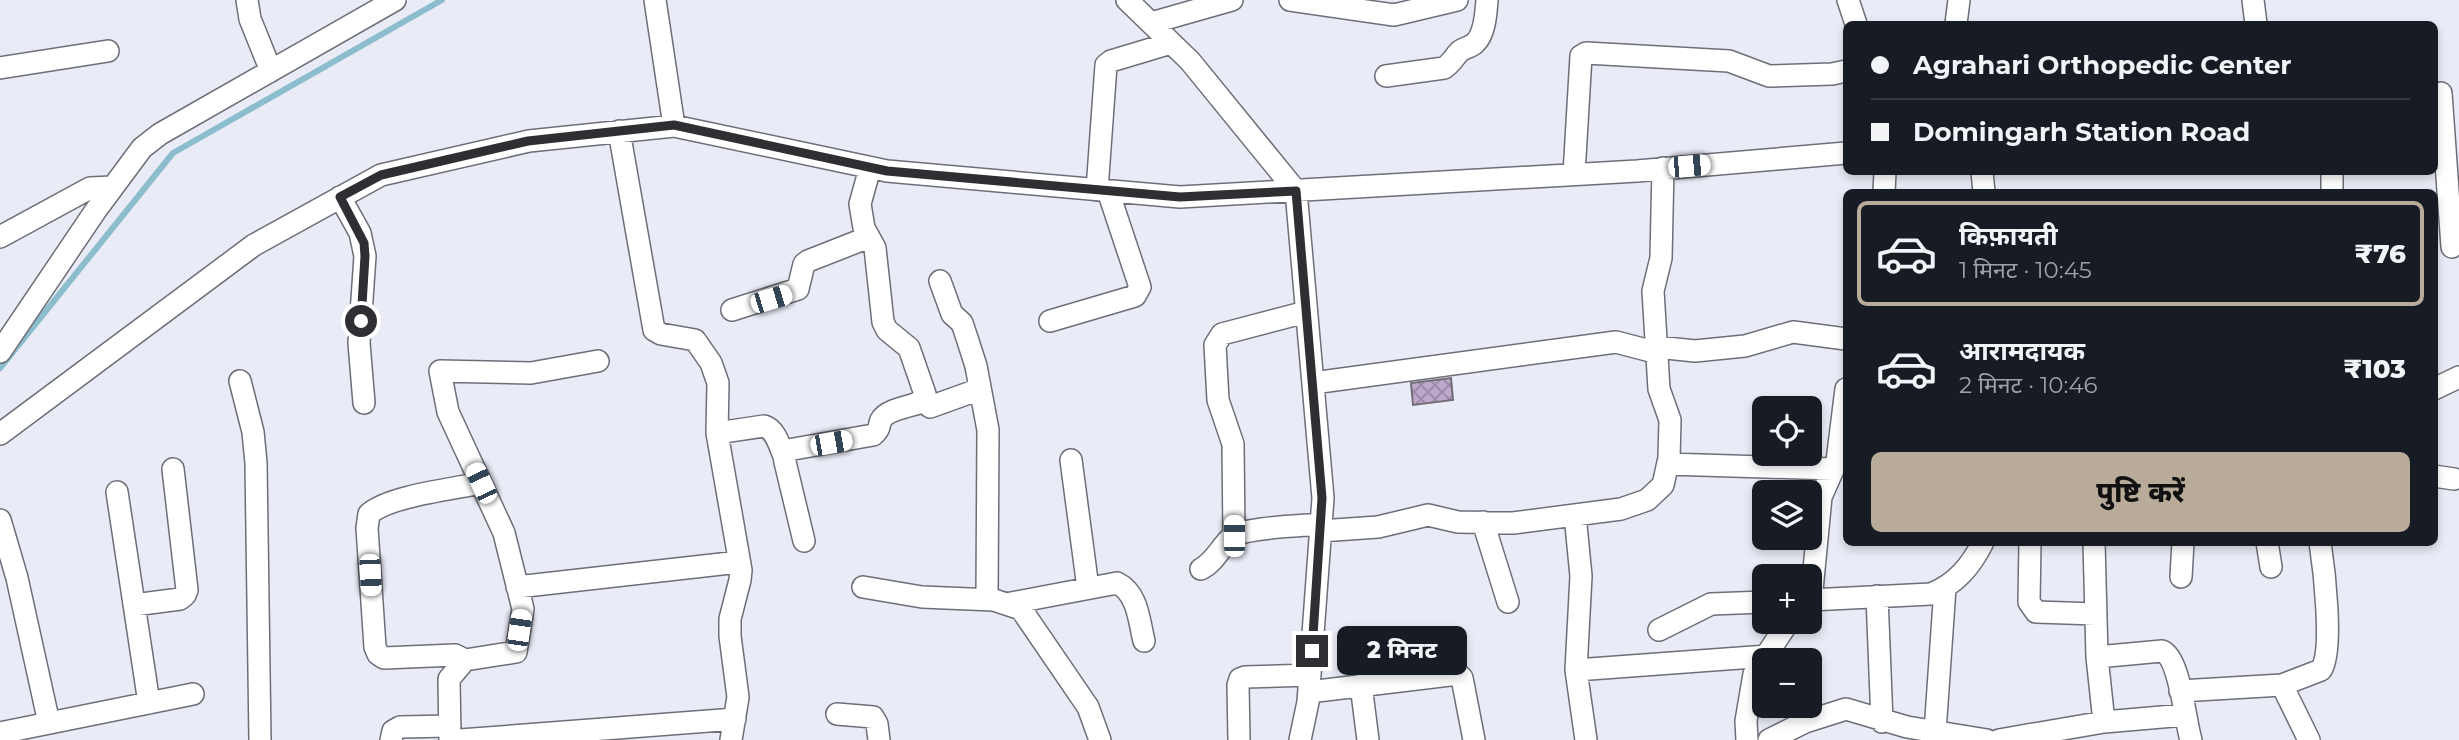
<!DOCTYPE html>
<html lang="hi">
<head>
<meta charset="utf-8">
<style>
  :root { --surface:#171b24; --page:#20242c; --text:#f1f3f6; --muted:#9ea1a6; --line:#363941; --accent:#b8ab9a }
  body { margin:0; font-family:Montserrat,"Noto Sans Devanagari",sans-serif; background:var(--page); color:var(--text); height:100vh; display:flex; flex-direction:column; font-size:26px; white-space:nowrap }
  * { box-sizing:border-box; margin:0 }
  p { font-size:23px; color:var(--muted) }
  .icon { flex:none; width:38px; height:38px; fill:none; stroke:currentColor; stroke-width:2; stroke-linecap:round; stroke-linejoin:round }
  .map { position:relative; flex:1; overflow:hidden }
  .side { position:absolute; left:1843px; top:189px; width:595px; height:357px; display:flex; flex-direction:column; background:var(--surface); border-radius:10px; box-shadow:0 4px 10px #0003 }
  .side>* { flex:none }
  .top-card { position:absolute; left:1843px; top:21px; width:595px; height:154px; border-radius:10px; box-shadow:0 4px 10px #0003; display:grid; align-content:center; height:154px; padding:0 28px; background:var(--surface) }
  .tools { position:absolute; left:1752px; top:396px; display:grid; gap:14px }
  .tools a { display:grid; place-items:center; width:70px; height:70px; border-radius:10px; background:var(--surface); box-shadow:0 4px 10px #0003; font-size:35px }
  .end { position:absolute; width:32px; height:32px; margin:-16px; border:9px solid #2e2e33; background:#fff; box-shadow:0 0 0 4px #fff }
  .from { border-radius:50% }
  .bubble { position:absolute; height:49px; border-radius:10px; background:var(--surface); box-shadow:0 4px 10px #0003; font-size:23px; font-weight:800; line-height:49px; text-align:center }
  .car { position:absolute; width:21px; height:42px; margin:-21px -10px; border-radius:9px; box-shadow:0 0 5px 2px #0007; background:linear-gradient(#fff 24%,#345 0 40%,#fff 0 76%,#345 0 86%,#fff 0) }
  .top-card b { display:flex; align-items:center; gap:24px; height:66px; font-size:26px }
  .top-card b+b { border-top:2px solid var(--line) }
  .top-card i { width:18px; height:18px; background:var(--text) }
  ul { padding:12px 0 0; list-style:none }
  li { display:flex; align-items:center; gap:21px; height:105px; margin:0 14px 10px; padding:0 14px; border:4px solid transparent; border-radius:10px }
  li div { flex:1 }
  li b { display:block; font-size:26px }
  li em { font-style:normal; font-weight:800 }
  li.current { border-color:var(--accent) }
  li>.icon { width:63px; height:63px; stroke-width:1.5 }
  .primary-button { display:flex; gap:14px; margin-top:auto; padding:14px 28px }
  .primary-button a { flex:1; height:80px; border-radius:10px; background:var(--accent); color:#111; font-size:28px; font-weight:800; line-height:80px; text-align:center }
  .map>svg:first-child { display:block }
  .lines { fill:none; stroke-linecap:round; stroke-linejoin:round }
  .stream { stroke:#8bbdcc; stroke-width:6 }
  .building { fill:url(#building-cross-hatch); stroke:#726d75; stroke-width:2 }
  .minor-casing { stroke:#6d6e78; stroke-width:24 }
  .minor { stroke:#fff; stroke-width:21 }
  .route { stroke:#2e2e33; stroke-width:9 }
</style>
</head>
<body>
<div class="map">
<svg width="2459" height="740" viewBox="0 0 2459 740">
  <defs>
    <pattern id="building-cross-hatch" width="8" height="8" patternUnits="userSpaceOnUse" patternTransform="scale(1.75)"><rect width="8" height="8" fill="#bda8cc"/><path d="M0 0l8 8M0 8l8-8" fill="none" stroke="#9a89a6"/></pattern>
  </defs>
  <rect width="100%" height="100%" fill="#e9ebf6"/>
  <g class="lines">
    <!-- stream -->
    <path class="stream" d="M 0,368 L 173,153 L 442,0"/>
  </g>
  <!-- building -->
  <path class="building" d="M 1451,378 L 1453,400 L 1413,405 L 1411,383 Z"/>
  <g class="lines">
    <defs>
      <path id="minor" d="M 247,0 L 250,19 L 271,71
        M 655,0 L 674,126
        M 1127,0 L 1190,61 L 1296,191 L 1323,498 L 1308,702 L 1300,740
        M 1290,0 L 1394,15 L 1457,0
        M 1848,0 L 1856,24
        M 2253,0 L 2256,24
        M 1151,23 L 1232,0
        M 1956,24 L 1959,0
        M 0,68 L 108,51
        M 1386,76 L 1444,68 C 1452,63 1454,57 1460,51 C 1464,48 1471,47 1475,43 C 1485,34 1486,13 1487,0
        M 2441,93 L 2452,247
        M 619,131 L 654,330 L 661,334 L 695,340 L 711,363 L 718,383 L 717,433 L 741,570 L 740,580 L 730,619 L 730,636 L 738,697 L 731,740
        M 1982,172 L 1984,192
        M 2332,172 L 2332,192
        M 1574,174 L 1581,56 L 1586,53 L 1729,61 L 1769,76 L 1832,74 L 1846,71
        M 1097,190 L 1106,65 L 1111,61 L 1171,43
        M 1884,192 L 1885,172
        M 340,197 L 360,233 L 365,256 L 359,343 L 364,403
        M 0,237 L 90,188 L 113,187
        M 940,281 L 952,314 L 962,323 L 968,341 L 976,366 L 988,430 L 987,599
        M 732,310 L 798,289 L 804,264 L 808,261 L 869,237
        M 1050,321 L 1135,296 L 1140,287 L 1108,191
        M 1657,347 L 1695,351 L 1745,346 L 1793,332 L 1846,339
        M 0,352 L 96,210 L 142,148 L 160,134 L 395,0
        M 240,381 L 253,432 L 256,463 L 260,740
        M 1313,383 L 1616,342 L 1658,353
        M 2434,389 L 2459,377
        M 930,407 L 980,389
        M 717,433 L 764,426 C 776,430 779,445 784,456
        M 0,434 L 254,245 L 381,175 L 529,141 L 674,126 L 887,171 L 1180,197 L 1637,171 L 1846,153
        M 1071,460 L 1088,588
        M 1668,464 L 1833,469
        M 2434,476 L 2454,479
        M 117,492 L 149,703
        M 1575,515 L 1581,576 L 1576,670 L 1586,740
        M 0,520 L 17,578 L 49,723
        M 1483,522 L 1508,602
        M 1320,531 L 1378,527 L 1428,515 L 1458,522 L 1513,523 L 1621,509 L 1647,500 L 1663,485 L 1669,458 L 1670,420 L 1659,389 L 1653,291 L 1661,258 L 1663,168
        M 1234,536 L 1233,444 L 1218,400 L 1215,345 L 1222,334 L 1306,312
        M 804,541 L 785,462 L 784,456 L 788,450 L 873,435 C 881,429 878,427 881,420 C 886,410 910,406 919,403 L 925,394 L 909,348 L 887,330 L 883,322 L 875,248 L 864,228 L 860,204 L 870,168
        M 2030,542 L 2029,602 L 2036,612 L 2096,614
        M 2094,542 L 2097,657 L 2104,722
        M 2267,542 L 2271,567
        M 1201,569 C 1216,561 1220,547 1232,537 C 1245,527 1302,526 1321,524
        M 2181,577 L 2183,542
        M 517,587 L 739,562
        M 863,587 L 922,597 L 994,600 L 1021,609 L 1088,707 L 1100,740
        M 1810,593 L 1812,590 L 1821,497 L 1837,461 L 1846,389
        M 1877,596 L 1882,722
        M 1810,600 L 1931,594 C 1956,584 1971,566 1983,542
        M 1006,604 L 1117,583 C 1138,593 1139,621 1144,641
        M 134,605 L 180,599 L 185,595 L 187,590 L 173,469
        M 1659,630 L 1711,604 L 1764,602
        M 2097,657 L 2162,651 C 2180,658 2185,721 2191,740
        M 465,660 L 455,655 L 384,658 L 378,654 L 375,647 L 367,528 L 369,514 C 389,496 453,489 481,483
        M 1576,670 L 1767,656
        M 1361,685 L 1368,740
        M 2282,685 L 2309,740
        M 2180,691 L 2282,685 L 2321,670 C 2334,651 2324,568 2320,542
        M 1309,692 L 1458,674 L 1462,678 L 1474,740
        M 837,714 L 873,717 L 877,724 L 879,740
        M 1935,732 L 1945,588
        M 0,733 L 193,694
        M 391,740 L 393,731 L 400,727 L 450,726
        M 450,740 L 449,679 L 465,660 L 516,652 L 523,609 L 504,533 L 448,412 L 440,371 L 531,373 L 598,361
        M 460,740 L 735,719
        M 1239,740 L 1238,685 L 1240,679 L 1245,677 L 1310,675
        M 1747,740 L 1746,721 L 1754,674 L 1789,621
        M 1769,740 L 1805,722 L 1846,709 L 1907,727 L 1987,740
        M 1999,740 L 2104,722 L 2185,715"/>
    </defs>
    <!-- minor casing -->
    <use href="#minor" class="minor-casing"/>
    <!-- minor -->
    <use href="#minor" class="minor"/>
  </g>
  <g class="lines">
    <!-- route -->
    <path class="route" d="M 361,321 L 365,256 L 364,243 L 340,197 L 381,175 L 528,141 L 674,125 L 887,171 L 1180,197 L 1296,191 L 1322,498 L 1312,651"/>
  </g>
</svg>
<div class="tools">
<a><svg class="icon" aria-label="locate" viewBox="0 0 24 24"><circle cx="12" cy="12" r="6"/><path d="M12 2v4M12 18v4M2 12h4M18 12h4"/></svg></a>
<a><svg class="icon" aria-label="layers" viewBox="0 0 24 24"><path d="M12 4l9 5-9 5-9-5zM3 14l9 5 9-5"/></svg></a>
<a>+</a>
<a>−</a>
</div>
<i class="end from" style="left:361px;top:321px"></i>
<i class="end" style="left:1312px;top:651px"></i>
<div class="bubble" style="left:1337px;top:626px;width:130px">2 मिनट</div>
<i class="car" style="left:1689px;top:166px;rotate:85deg"></i>
<i class="car" style="left:771px;top:299px;rotate:73deg"></i>
<i class="car" style="left:831px;top:443px;rotate:80deg"></i>
<i class="car" style="left:481px;top:483px;rotate:335deg"></i>
<i class="car" style="left:1234px;top:536px;rotate:0deg"></i>
<i class="car" style="left:370px;top:575px;rotate:177deg"></i>
<i class="car" style="left:519px;top:630px;rotate:8deg"></i>
<div class="top-card">
<b><i class="from"></i>Agrahari Orthopedic Center</b>
<b><i></i>Domingarh Station Road</b>
</div>
<section class="side">
<ul>
<li class="current"><svg class="icon" aria-label="car" viewBox="0 0 24 24"><path d="M5 17H2v-5l4-1 3-4h7l3 4 3 1v5h-3M9 17h6M6 11h13"/><circle cx="7" cy="17" r="2"/><circle cx="17" cy="17" r="2"/></svg><div><b>किफ़ायती</b><p>1 मिनट · 10:45</p></div><em>₹76</em></li>
<li><svg class="icon" aria-label="car" viewBox="0 0 24 24"><path d="M5 17H2v-5l4-1 3-4h7l3 4 3 1v5h-3M9 17h6M6 11h13"/><circle cx="7" cy="17" r="2"/><circle cx="17" cy="17" r="2"/></svg><div><b>आरामदायक</b><p>2 मिनट · 10:46</p></div><em>₹103</em></li>
</ul>
<div class="primary-button"><a>पुष्टि करें</a></div>
</section>
</div>
</body>
</html>
